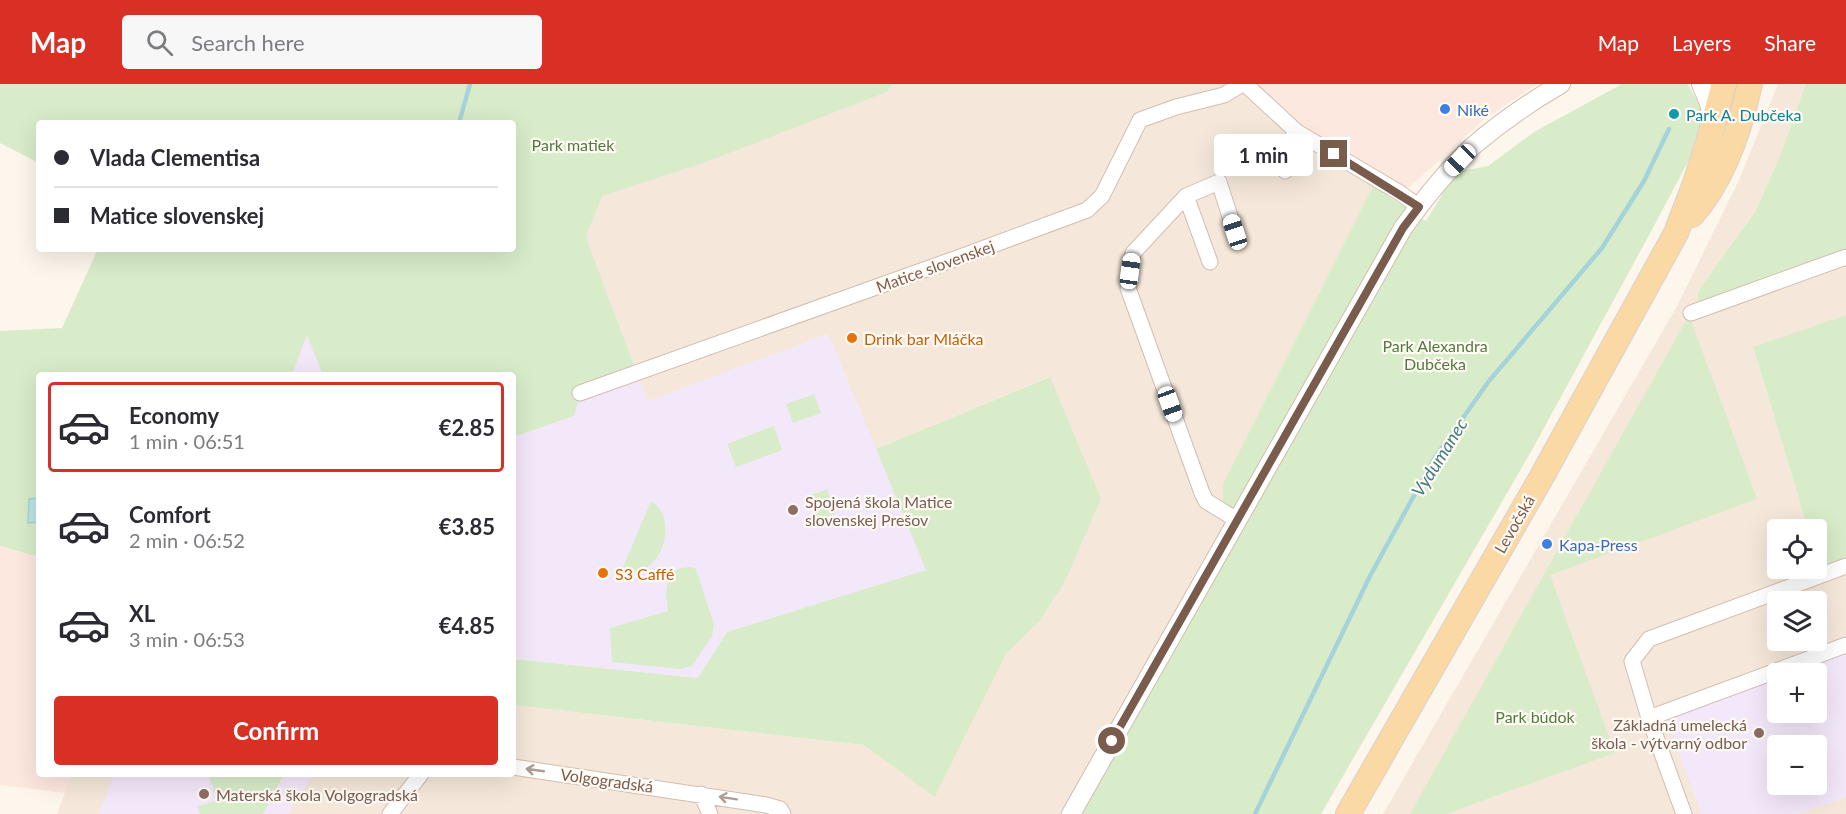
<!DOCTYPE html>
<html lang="en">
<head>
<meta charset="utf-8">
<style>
  :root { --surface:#fff; --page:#f7f7f7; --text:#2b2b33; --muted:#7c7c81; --line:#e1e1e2; --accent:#d93025 }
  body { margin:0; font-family:Lato,sans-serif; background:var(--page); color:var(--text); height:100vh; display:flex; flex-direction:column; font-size:22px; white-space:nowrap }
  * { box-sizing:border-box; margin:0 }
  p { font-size:20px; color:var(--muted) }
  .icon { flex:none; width:33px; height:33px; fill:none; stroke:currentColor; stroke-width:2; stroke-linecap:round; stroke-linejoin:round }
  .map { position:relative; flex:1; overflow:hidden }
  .side { position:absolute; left:36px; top:288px; width:480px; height:405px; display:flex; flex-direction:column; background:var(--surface); border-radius:6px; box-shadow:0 6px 24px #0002 }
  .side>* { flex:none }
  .banner { position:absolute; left:36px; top:36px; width:480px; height:132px; border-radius:6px; box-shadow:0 6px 24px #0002; display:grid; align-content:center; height:132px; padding:0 18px; background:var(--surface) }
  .tools { position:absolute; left:1767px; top:435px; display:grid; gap:12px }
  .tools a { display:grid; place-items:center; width:60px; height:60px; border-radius:6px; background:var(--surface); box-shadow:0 6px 24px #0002; font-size:30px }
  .end { position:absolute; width:27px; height:27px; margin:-14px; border:8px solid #7a5c4d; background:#fff; box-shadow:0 0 0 3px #fff }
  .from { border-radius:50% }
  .bubble { position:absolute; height:42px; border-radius:6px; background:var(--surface); box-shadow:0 6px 24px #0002; font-size:20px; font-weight:700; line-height:42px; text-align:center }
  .car { position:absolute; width:18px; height:36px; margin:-18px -9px; border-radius:8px; box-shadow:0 0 4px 2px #0007; background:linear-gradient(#fff 24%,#345 0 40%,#fff 0 76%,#345 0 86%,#fff 0) }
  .banner b { display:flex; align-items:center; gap:21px; height:57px; font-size:22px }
  .banner b+b { border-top:2px solid var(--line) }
  .banner i { width:15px; height:15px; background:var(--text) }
  ul { padding:10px 0 0; list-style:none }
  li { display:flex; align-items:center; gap:18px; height:90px; margin:0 12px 9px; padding:0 6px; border:3px solid transparent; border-radius:6px }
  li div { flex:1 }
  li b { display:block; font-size:22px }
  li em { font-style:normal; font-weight:700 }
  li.active { border-color:var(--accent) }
  li>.icon { width:54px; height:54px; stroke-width:1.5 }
  .cta { display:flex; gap:12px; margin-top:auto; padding:12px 18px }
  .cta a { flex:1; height:69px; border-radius:6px; background:var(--accent); color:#fff; font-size:24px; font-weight:700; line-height:69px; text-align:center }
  header { display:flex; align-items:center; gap:36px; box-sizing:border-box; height:84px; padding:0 30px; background:var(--accent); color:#fff }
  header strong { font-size:28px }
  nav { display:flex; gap:33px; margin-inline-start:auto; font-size:21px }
  .search { width:420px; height:54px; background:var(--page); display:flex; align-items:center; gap:15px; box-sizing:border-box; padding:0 21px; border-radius:6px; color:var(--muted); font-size:22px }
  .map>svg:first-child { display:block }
  .residential { fill:#f5e8da; fill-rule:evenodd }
  .commercial { fill:#fde8e0 }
  .education { fill:#f3e8fa; fill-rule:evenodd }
  .green { fill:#d8ecc9 }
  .water { fill:#bfe3e8; stroke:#a5d3da; stroke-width:1.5 }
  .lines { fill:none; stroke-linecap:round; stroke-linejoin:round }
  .stream { stroke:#a5d3da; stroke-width:4.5 }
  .minor-casing { stroke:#d1beb0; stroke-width:17 }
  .tertiary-casing { stroke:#d1beb0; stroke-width:20 }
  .primary-casing { stroke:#dad1cd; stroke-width:26 }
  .minor { stroke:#fff; stroke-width:15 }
  .tertiary { stroke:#fff; stroke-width:18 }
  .primary { stroke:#fbd9a5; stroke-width:24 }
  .oneway { stroke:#af9d94 }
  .route { stroke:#7a5c4d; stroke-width:8 }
  .shop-dot { fill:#3f7fe0; stroke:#fffaf3; stroke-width:2 }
  .culture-dot { fill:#0f9aa8; stroke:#fffaf3; stroke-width:2 }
  .food-dot { fill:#e8710a; stroke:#fffaf3; stroke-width:2 }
  .education-dot { fill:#8d6e63; stroke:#fffaf3; stroke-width:2 }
  .labels { text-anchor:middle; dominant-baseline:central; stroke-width:4.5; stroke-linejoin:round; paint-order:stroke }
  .shop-label { font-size:16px; fill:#366cbe; stroke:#fffaf3; text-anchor:start }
  .culture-label { font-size:16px; fill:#0d838f; stroke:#fffaf3; text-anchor:start }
  .park-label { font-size:16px; fill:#537a41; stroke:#fffaf3 }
  .street-label { font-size:16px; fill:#7a5c4d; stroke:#fffaf3 }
  .food-label { font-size:16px; fill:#c56008; stroke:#fffaf3; text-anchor:start }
  .education-label { font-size:16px; fill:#785e54; stroke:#fffaf3; text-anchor:start }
  .water-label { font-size:18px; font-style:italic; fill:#437c86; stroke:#fffaf3 }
</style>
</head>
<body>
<header>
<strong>Map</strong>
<div class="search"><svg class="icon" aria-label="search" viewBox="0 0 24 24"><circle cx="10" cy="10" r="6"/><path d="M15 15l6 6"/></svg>Search here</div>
<nav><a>Map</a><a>Layers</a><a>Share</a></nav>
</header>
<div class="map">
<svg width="1846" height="730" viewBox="0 0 1846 730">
  <rect width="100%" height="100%" fill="#fdf6ec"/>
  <!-- residential -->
  <path class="residential" d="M 892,0 L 1241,0 L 1373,102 L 1223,400 L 1223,457 L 1072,730 L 57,730 L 72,690 L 513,690 L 513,621 L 864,661 L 935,712 L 1006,570 L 1039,538 L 1049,293 L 876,365 L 828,250 L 648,318 L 586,153 L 602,112 L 887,8 Z
    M 1778,0 L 1806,1 L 1780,72 L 1755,128 L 1698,207 L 1699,218 L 1846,167 L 1846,231 L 1753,264 L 1808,445 L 1778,446 L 1778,484 L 1816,484 L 1817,475 L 1820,486 L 1846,477 L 1846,569 L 1667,636 L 1702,730 L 1383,730 L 1676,224 L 1739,96 ZM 1778,518 L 1816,518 L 1816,556 L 1778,556 Z
    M 1846,713 L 1846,730 L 1798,730 Z"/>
  <!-- commercial -->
  <path class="commercial" d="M 1241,0 L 1537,0 L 1482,37 L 1410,103 L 1373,102 Z
    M 0,462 L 39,473 L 39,690 L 72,690 L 65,709 L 0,701 Z"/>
  <!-- education -->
  <path class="education" d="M 586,153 L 648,317 L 828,250 L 927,486 L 727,548 L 698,594 L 513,575 L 513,291 L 292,291 L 307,250 Z
    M 1846,569 L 1846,713 L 1798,730 L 1702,730 L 1666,636 L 1777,594 L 1778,628 L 1816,628 L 1816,590 L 1790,589 ZM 1778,662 L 1816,662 L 1816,700 L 1778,700 Z
    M 114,690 L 314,690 L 288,730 L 99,730 Z"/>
  <!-- green -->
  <path class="green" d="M 0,0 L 892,0 L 887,8 L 706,78 L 602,112 L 586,153 L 637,289 L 580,309 L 574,332 L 513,353 L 513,291 L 323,291 L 307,251 L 292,291 L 39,291 L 39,473 L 0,462 L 0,247 L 62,244 L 98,165 L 513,165 L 513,39 L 39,39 L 39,79 L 0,59 Z
    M 1622,0 L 1688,0 L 1700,23 L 1702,29 L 1698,59 L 1647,155 L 1532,366 L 1321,730 L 1072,730 L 1223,457 L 1223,400 L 1373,102 L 1426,137 L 1446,104 L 1461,87 L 1488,82 L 1534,48 Z
    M 1806,0 L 1846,0 L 1846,167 L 1698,218 L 1698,207 L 1755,128 L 1780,72 Z
    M 1689,231 L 1757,415 L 1550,491 L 1615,669 L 1446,730 L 1410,730 Z
    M 1846,231 L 1846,477 L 1820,486 L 1817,475 L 1816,446 L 1808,445 L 1753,263 Z
    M 1050,293 L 1101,415 L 1065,497 L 1039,538 L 1006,570 L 935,713 L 864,661 L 513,621 L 513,575 L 698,594 L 727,548 L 926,486 L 876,365 Z
    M 814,310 L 821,329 L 793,339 L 786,320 Z
    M 774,342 L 782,366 L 736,383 L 727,360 Z
    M 827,405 L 835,430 L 817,436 L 809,412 Z
    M 651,417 C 680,435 662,492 628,488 L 623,483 Z
    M 691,483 L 696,485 L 714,540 L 712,552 L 692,582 L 681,585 L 612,578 L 610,544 L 668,527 L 666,510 L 669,491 L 680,484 Z
    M 208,690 L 284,690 L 263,730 L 200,730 L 197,723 L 217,716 Z"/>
  <!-- water -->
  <path class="water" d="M 39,414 L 39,438 L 28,439 L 29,415 Z"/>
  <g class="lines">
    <!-- stream -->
    <path class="stream" d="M 459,39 L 470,0
      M 1255,730 L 1370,492 L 1434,375 L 1489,297 L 1602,164 L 1644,97 L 1669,45"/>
    <defs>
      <path id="minor" d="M 1245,0 L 1297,48 L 1400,109 L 1419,123
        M 1285,87 L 1278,71 L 1297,48
        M 1186,112 L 1219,98 L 1235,148
        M 1210,178 L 1186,112 L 1133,169 L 1128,204 L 1202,409 L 1206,417 L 1237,436
        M 1691,229 L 1846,173
        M 580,309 L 963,172 L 1087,126 L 1102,112 L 1140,36 L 1176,23 L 1224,11 L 1242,0
        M 1649,634 L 1846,561
        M 513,683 L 766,721 L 780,725 L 783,730
        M 701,710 L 710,730
        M 390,730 L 421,690
        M 1684,730 L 1649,634 L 1632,577 L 1649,555 L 1846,482"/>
      <path id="tertiary" d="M 1701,0 L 1710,22 L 1711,38
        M 1071,730 L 1403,144 C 1424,115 1447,86 1473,62 C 1500,39 1530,18 1561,0"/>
      <path id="primary" d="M 1692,131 C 1723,96 1740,46 1750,0
        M 1348,730 L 1541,394 L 1676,149 L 1694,102 L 1707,62 L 1724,0"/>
    </defs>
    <!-- minor casing -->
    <use href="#minor" class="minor-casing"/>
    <!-- tertiary casing -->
    <use href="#tertiary" class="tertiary-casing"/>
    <!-- primary casing -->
    <use href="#primary" class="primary-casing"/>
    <!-- minor -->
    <use href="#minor" class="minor"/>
    <!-- tertiary -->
    <use href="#tertiary" class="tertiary"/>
    <!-- primary -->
    <use href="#primary" class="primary"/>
  </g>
  <!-- one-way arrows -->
  <defs><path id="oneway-shaft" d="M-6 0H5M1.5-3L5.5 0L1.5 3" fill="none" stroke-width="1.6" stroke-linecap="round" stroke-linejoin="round" transform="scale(1.5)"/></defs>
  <g class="oneway">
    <use href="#oneway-shaft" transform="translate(535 686) rotate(-172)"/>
    <use href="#oneway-shaft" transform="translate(728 714) rotate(-171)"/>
  </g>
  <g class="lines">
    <!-- route -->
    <path class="route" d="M 1112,657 L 1403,144 L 1419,123 L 1334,70"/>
  </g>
  <!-- markers -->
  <g class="shop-dot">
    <circle cx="1445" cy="25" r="6"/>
    <circle cx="1547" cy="460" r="6"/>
  </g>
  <circle class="culture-dot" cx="1674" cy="30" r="6"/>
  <g class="food-dot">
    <circle cx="852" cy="254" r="6"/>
    <circle cx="603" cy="489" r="6"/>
  </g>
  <g class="education-dot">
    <circle cx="793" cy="426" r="6"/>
    <circle cx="1759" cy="649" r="6"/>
    <circle cx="204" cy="710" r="6"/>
  </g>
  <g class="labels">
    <!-- shop labels -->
    <g class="shop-label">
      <text x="1457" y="25">Niké</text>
      <text x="1559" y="460">Kapa-Press</text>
    </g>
    <!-- culture labels -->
    <g class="culture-label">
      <text x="1686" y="30">Park A. Dubčeka</text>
    </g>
    <!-- park labels -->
    <g class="park-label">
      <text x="573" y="60">Park matiek</text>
      <text x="1435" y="261">Park Alexandra<tspan x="1435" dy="18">Dubčeka</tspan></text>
      <text x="1535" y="632">Park búdok</text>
    </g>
    <!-- street labels -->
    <g class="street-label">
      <text transform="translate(935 182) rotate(-20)">Matice slovenskej</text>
      <text transform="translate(1514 440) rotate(-60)">Levočská</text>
      <text transform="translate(607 696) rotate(8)">Volgogradská</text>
    </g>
    <!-- food labels -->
    <g class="food-label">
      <text x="864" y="254">Drink bar Mláčka</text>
      <text x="615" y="489">S3 Caffé</text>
    </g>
    <!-- education labels -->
    <g class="education-label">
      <text x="805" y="417">Spojená škola Matice<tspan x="805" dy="18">slovenskej Prešov</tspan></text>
      <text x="1747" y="640" text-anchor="end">Základná umelecká<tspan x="1747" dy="18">škola - výtvarný odbor</tspan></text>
      <text x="216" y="710">Materská škola Volgogradská</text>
    </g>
    <!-- water labels -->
    <g class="water-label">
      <text transform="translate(1439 373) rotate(-58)">Vydumanec</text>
    </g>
  </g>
</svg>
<div class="tools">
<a><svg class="icon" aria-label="locate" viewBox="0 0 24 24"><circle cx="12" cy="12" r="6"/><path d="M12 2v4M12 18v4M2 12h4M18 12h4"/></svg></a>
<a><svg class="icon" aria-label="layers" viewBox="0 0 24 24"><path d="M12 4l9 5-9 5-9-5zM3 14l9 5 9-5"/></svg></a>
<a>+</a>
<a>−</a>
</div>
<i class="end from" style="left:1112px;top:657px"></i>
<i class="end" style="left:1334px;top:70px"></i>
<div class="bubble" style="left:1214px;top:50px;width:99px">1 min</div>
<i class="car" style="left:1460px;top:76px;rotate:224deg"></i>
<i class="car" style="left:1235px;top:148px;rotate:342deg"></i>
<i class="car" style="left:1130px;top:187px;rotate:8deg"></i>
<i class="car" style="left:1170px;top:320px;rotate:160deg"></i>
<div class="banner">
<b><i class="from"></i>Vlada Clementisa</b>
<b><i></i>Matice slovenskej</b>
</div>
<section class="side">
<ul>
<li class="active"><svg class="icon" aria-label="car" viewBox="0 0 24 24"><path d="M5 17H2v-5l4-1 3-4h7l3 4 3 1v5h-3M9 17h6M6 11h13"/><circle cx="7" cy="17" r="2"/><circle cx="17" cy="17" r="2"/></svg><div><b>Economy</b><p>1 min · 06:51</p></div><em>€2.85</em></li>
<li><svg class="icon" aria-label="car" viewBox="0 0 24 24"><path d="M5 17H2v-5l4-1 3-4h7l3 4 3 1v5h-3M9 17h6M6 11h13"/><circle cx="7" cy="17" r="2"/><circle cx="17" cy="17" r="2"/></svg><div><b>Comfort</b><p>2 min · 06:52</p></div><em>€3.85</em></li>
<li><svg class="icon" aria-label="car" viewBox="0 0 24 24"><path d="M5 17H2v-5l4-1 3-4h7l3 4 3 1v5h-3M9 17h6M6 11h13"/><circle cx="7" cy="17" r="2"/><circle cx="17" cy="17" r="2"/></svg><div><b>XL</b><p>3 min · 06:53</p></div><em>€4.85</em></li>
</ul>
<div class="cta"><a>Confirm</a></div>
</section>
</div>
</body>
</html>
